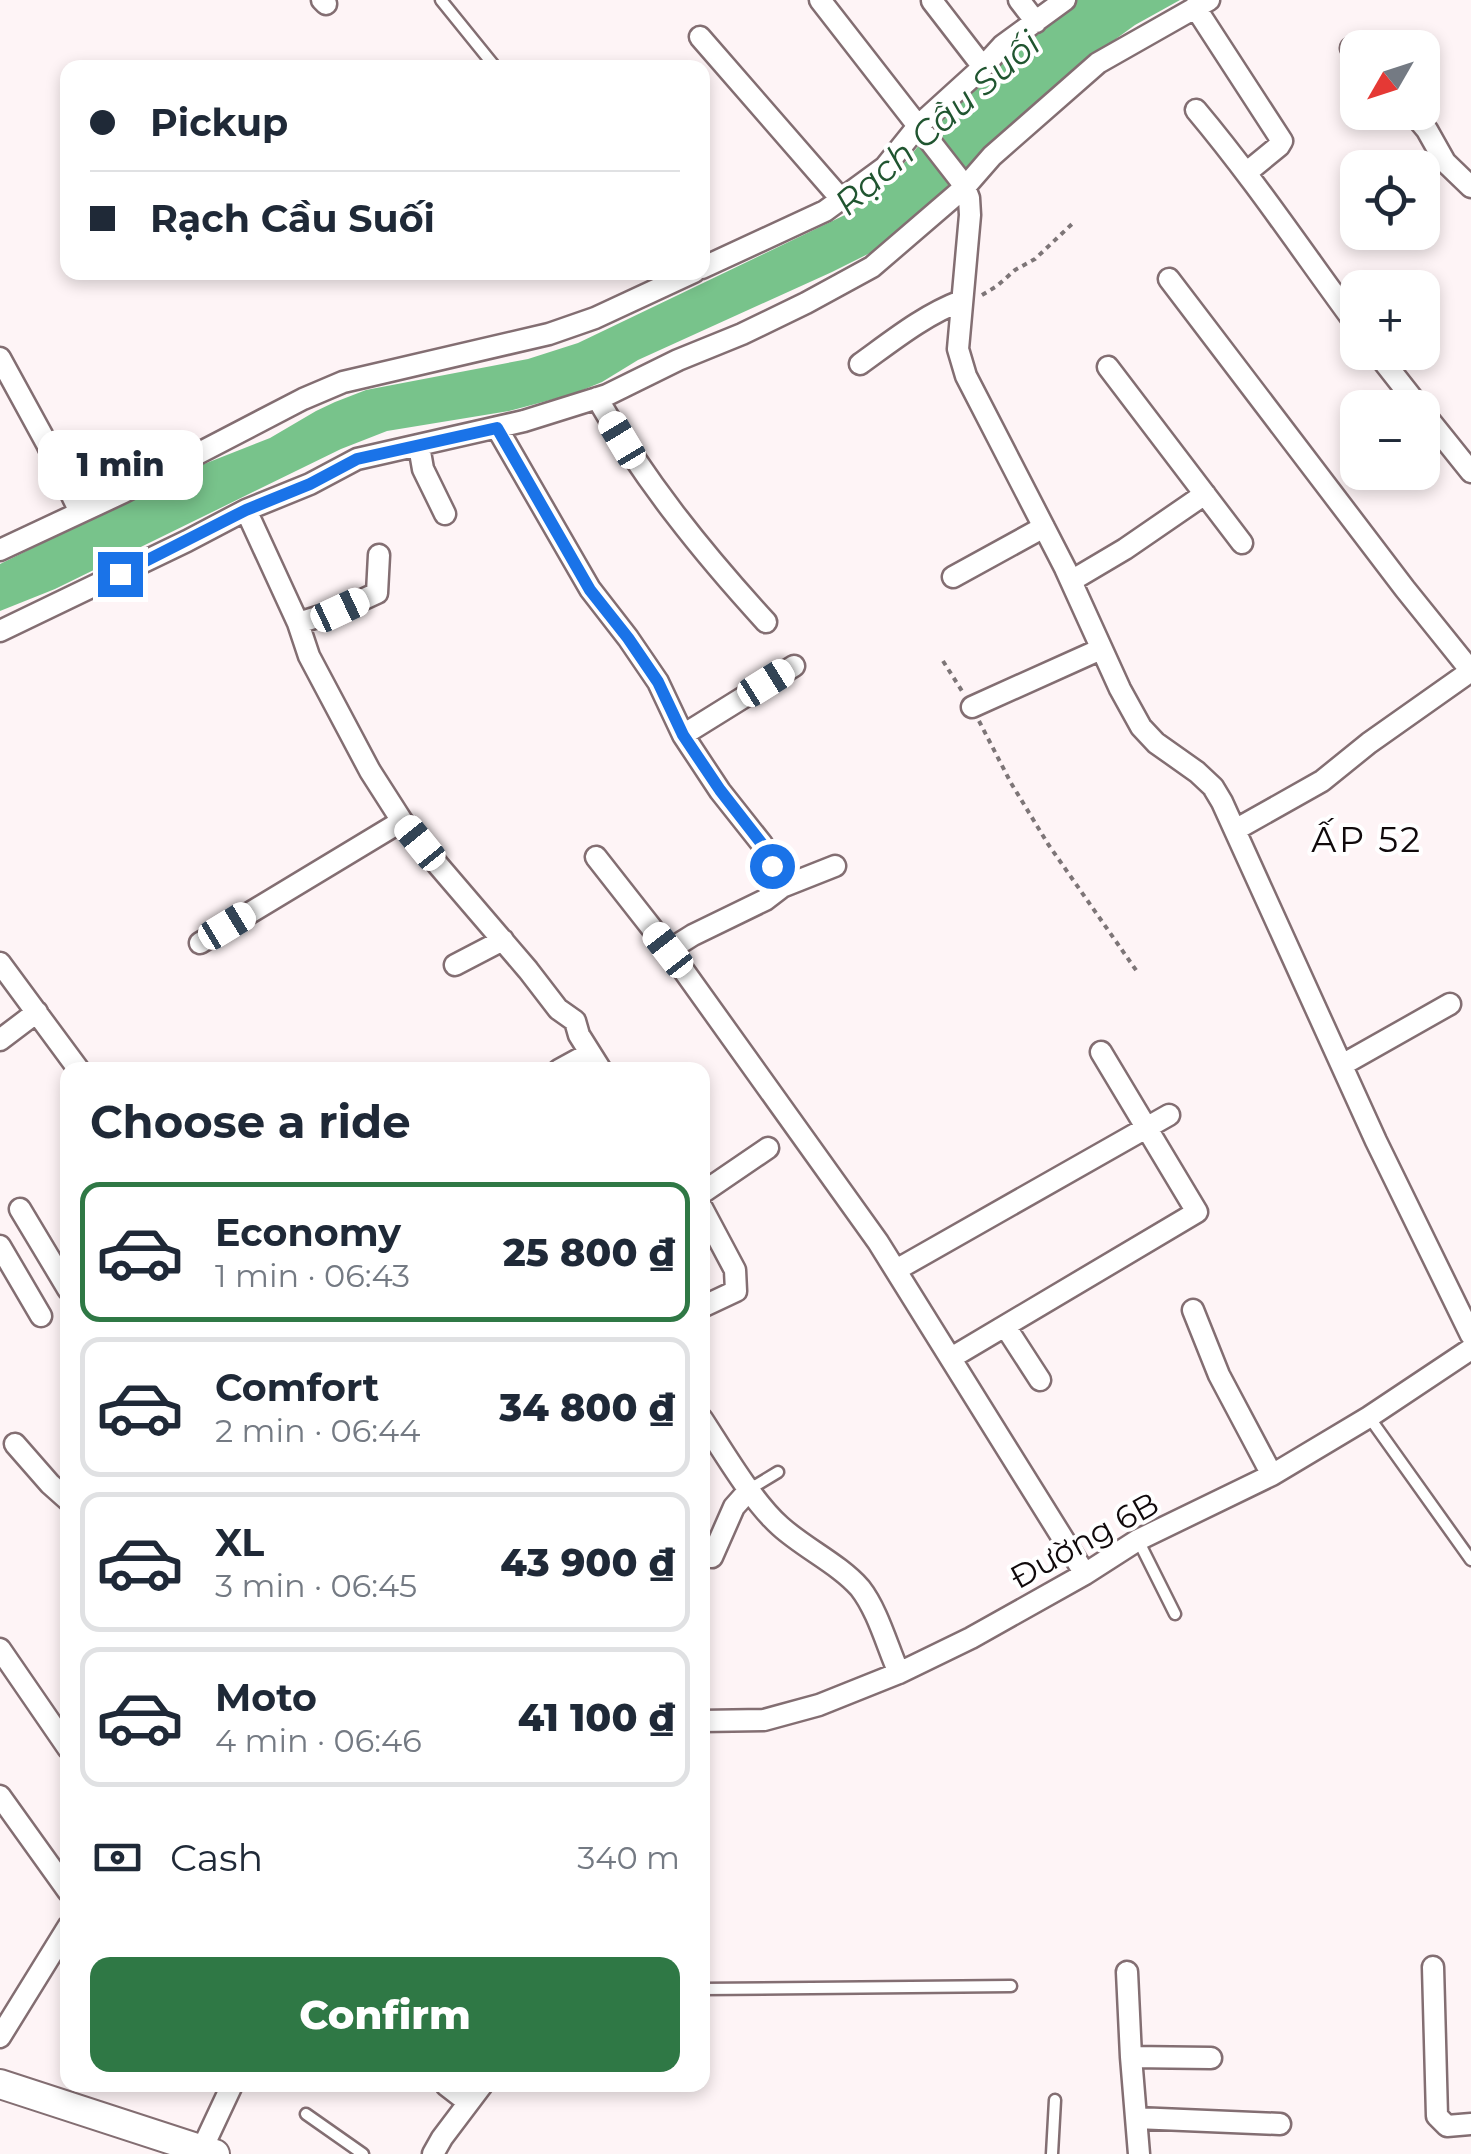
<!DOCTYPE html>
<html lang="en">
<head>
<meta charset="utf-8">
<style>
  :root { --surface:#fff; --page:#f2f2f3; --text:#1f2937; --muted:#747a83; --line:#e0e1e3; --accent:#2f7845 }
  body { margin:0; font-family:Montserrat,sans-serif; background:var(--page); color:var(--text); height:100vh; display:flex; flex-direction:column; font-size:38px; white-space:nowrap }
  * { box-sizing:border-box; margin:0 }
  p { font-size:32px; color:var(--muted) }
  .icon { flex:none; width:55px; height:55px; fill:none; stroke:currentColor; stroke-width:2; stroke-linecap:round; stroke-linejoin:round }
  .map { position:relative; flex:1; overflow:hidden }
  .side { position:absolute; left:60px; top:1062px; width:650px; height:1030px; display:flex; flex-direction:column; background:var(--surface); border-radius:20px; box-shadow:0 5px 15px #0003 }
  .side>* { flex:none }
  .hud { position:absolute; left:60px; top:60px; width:650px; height:220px; border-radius:20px; box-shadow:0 5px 15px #0003; display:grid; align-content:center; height:220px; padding:0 30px; background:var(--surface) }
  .needle { width:65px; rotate:231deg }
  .fabs { position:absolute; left:1340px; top:30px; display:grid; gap:20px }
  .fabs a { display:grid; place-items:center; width:100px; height:100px; border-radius:20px; background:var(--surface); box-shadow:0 5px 15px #0003; font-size:50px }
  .end { position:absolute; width:45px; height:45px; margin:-22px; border:12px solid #1a73e8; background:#fff; box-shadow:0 0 0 5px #fff }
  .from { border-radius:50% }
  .bubble { position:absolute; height:70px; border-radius:20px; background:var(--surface); box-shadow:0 5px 15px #0003; font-size:32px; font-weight:800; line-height:70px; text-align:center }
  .car { position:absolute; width:30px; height:60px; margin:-30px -15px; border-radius:12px; box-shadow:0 0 8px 2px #0007; background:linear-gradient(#fff 24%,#345 0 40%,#fff 0 76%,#345 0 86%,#fff 0) }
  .hud b { display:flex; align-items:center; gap:35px; height:95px; font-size:38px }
  .hud b+b { border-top:2px solid var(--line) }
  .hud i { width:25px; height:25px; background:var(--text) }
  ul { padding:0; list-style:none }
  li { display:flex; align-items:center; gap:30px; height:140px; margin:0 20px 15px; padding:0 10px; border:5px solid var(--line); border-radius:20px }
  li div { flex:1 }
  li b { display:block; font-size:38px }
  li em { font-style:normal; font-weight:800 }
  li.selected { border-color:var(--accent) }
  li>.icon { width:90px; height:90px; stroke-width:1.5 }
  h2 { padding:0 30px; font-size:45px; line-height:120px }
  .pay { display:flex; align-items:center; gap:25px; height:110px; padding:0 30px; font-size:38px }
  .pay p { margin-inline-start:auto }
  .cta { display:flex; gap:20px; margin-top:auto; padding:20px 30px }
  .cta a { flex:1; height:115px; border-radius:20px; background:var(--accent); color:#fff; font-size:40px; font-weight:800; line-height:115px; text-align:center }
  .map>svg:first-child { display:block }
  .water { fill:#78c38b }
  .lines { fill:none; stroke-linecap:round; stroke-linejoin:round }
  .lane-casing { stroke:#836e72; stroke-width:15 }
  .street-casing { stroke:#836e72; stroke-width:25 }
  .secondary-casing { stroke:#836e72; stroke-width:32 }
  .path { stroke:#7d7577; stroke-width:4; stroke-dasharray:5 5; stroke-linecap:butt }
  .lane { stroke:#fff; stroke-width:10 }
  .street { stroke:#fff; stroke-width:20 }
  .secondary { stroke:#fff; stroke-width:28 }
  .route { stroke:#1a73e8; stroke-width:12 }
  .labels { text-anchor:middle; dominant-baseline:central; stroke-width:8; stroke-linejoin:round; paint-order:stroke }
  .street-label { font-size:32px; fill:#10090b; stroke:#fff }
  .water-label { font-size:35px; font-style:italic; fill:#205530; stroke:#fff }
  .neighbourhood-label { font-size:35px; letter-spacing:2.5px; fill:#10090b; stroke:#fff }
</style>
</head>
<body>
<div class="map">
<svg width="1471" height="2154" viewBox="0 0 1471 2154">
  <rect width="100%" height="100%" fill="#fef4f6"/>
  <!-- water -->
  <path class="water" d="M 1075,0 L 1180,0 L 1135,25 L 1069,73 L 1009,129 L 971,171 L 899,234 L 870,253 L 832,272 L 638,360 L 602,382 L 573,394 L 509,411 L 387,431 L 341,449 L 55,589 L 0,611 L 0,564 L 199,466 L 270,438 L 316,411 L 335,402 L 366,390 L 528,359 L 578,343 L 849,213 L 874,195 L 896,173 L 935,126 L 1009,53 Z"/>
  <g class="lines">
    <defs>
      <path id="lane" d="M 441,0 L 496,68
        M 1369,1417 L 1471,1560
        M 750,1489 L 778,1472
        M 1138,1540 L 1175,1614
        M 702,1989 L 1011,1986
        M 306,2114 L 363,2154
        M 1052,2154 L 1055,2100"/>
      <path id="street" d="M 322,0 L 326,4
        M 820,0 L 964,185 L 969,198 L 970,215 L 958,349 L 966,376 L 1065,568 L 1120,689 L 1141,727 L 1156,743 L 1197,772 L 1213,787 L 1222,802 L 1376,1141 L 1471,1335
        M 1019,0 L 1036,22
        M 932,1 L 983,67
        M 1195,7 L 1282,141 L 1279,146 L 1246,173
        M 700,37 L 841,199
        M 1351,48 L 1358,53
        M 1196,110 C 1254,179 1304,254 1358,327
        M 1412,112 L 1427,130 L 1445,162 L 1471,187
        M 702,268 L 825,211 L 885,167 L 918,126 L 983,67 L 1003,45 L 1065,0
        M 1169,279 L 1405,589 L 1471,671
        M 1376,352 L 1420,408
        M 0,358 L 47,444 L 80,512
        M 860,364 C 892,341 924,315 961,301
        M 1108,367 L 1242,543
        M 597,398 C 644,480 702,552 766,622
        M 1422,411 L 1471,472
        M 497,428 L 590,589 L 628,638 L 658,682 L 683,735 L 720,791 L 762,844 L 782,887
        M 419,446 L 423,469 L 445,514
        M 246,510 L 298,623 L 309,656 L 370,771 L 402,821 L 438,865 L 528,970 L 558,1009 L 575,1021 L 579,1035 L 601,1070
        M 0,550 L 124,492 L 303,399 L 343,382 L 549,334 L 595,318 L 694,272
        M 953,577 L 1044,527
        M 1071,581 L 1125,549 L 1205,494
        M 298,623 L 340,610 L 377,593 L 379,555
        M 0,631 L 187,541 L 246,510 L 310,484 L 357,459 L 524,421 L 607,395 L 678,360 L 742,334 L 806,303 L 872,267 L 965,187 L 992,156 L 1098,63 L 1209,0
        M 972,707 L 1101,649
        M 683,735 L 794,666
        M 1235,830 L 1322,781 L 1369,743 L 1471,671
        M 596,857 L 669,950 L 878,1242 L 1085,1574
        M 200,943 L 402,821
        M 669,950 L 693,935 L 765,900 L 782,887 L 835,866
        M 0,963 L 79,1070
        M 455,965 L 503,940
        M 0,1040 L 37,1012
        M 1342,1065 L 1450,1004
        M 559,1070 L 590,1053
        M 702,1193 L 768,1148
        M 702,1208 L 735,1270 L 736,1291 L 702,1307
        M 20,1209 L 68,1289
        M 0,1246 L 41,1316
        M 896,1270 L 1169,1115
        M 1193,1310 L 1219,1375 L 1272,1475
        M 1005,1326 L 1040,1380
        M 951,1358 L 1197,1212 L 1101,1052
        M 702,1419 C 723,1451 752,1501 780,1526 C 804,1548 839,1564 860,1588 C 878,1611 887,1646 899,1673
        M 15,1444 L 50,1484 L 68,1500
        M 712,1557 L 734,1507 L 750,1489
        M 0,1649 L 68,1748
        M 702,1721 L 764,1720 L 819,1705 L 899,1673 L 971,1638 L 1085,1574 L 1138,1540 L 1272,1475 L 1369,1417 L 1471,1349
        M 0,1796 L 68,1891
        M 1433,1967 L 1437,2116 L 1447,2126 L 1471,2124
        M 1127,1972 L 1131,2057 L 1139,2154
        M 0,2037 L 68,1927
        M 1131,2057 L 1211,2058
        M 446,2085 L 468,2102
        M 1136,2118 L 1280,2124
        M 202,2149 L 232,2085
        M 433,2154 L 442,2138 L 482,2085"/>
      <path id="secondary" d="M 0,2084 L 215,2154"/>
    </defs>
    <!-- lane casing -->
    <use href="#lane" class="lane-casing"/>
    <!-- street casing -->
    <use href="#street" class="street-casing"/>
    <!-- secondary casing -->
    <use href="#secondary" class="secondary-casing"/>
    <!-- path -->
    <path class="path" d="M 982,295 L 997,286 L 1015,270 L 1035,259 L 1072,224
      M 943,661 L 962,691
      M 979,721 L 1011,783 L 1048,844 L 1138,973"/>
    <!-- lane -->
    <use href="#lane" class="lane"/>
    <!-- street -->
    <use href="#street" class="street"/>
    <!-- secondary -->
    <use href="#secondary" class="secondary"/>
  </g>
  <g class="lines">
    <!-- route -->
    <path class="route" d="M 120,574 L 246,510 L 310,484 L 357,459 L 497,428 L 590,590 L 628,638 L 658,682 L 683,735 L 720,790 L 762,844 L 772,866"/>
  </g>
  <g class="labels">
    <!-- street labels -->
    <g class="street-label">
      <text transform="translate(1084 1540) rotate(-29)">Đường 6B</text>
    </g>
    <!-- water labels -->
    <g class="water-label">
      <text transform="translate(937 123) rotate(-41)">Rạch Cầu Suối</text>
    </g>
    <!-- neighbourhood labels -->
    <g class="neighbourhood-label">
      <text x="1367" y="839">ẤP 52</text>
    </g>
  </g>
</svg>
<div class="fabs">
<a><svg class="needle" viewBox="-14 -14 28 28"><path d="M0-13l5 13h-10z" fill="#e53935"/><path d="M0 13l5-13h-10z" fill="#747a83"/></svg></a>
<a><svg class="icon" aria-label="locate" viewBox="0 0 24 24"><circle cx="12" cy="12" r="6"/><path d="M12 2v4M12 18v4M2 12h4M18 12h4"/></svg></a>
<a>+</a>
<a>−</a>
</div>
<i class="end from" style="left:772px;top:866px"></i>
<i class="end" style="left:120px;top:574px"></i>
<div class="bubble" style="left:38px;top:430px;width:165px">1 min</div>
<i class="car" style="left:622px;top:440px;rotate:329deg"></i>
<i class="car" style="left:340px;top:610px;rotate:65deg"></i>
<i class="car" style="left:766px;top:683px;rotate:58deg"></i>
<i class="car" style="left:420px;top:843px;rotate:321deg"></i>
<i class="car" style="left:227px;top:926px;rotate:59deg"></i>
<i class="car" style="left:668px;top:950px;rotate:322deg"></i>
<div class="hud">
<b><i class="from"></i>Pickup</b>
<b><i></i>Rạch Cầu Suối</b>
</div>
<section class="side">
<h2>Choose a ride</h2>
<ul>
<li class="selected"><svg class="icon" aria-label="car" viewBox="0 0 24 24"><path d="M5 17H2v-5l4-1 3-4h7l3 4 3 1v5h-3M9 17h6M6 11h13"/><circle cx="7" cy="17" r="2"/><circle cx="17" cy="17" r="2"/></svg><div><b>Economy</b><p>1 min · 06:43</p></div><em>25 800 ₫</em></li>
<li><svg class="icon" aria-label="car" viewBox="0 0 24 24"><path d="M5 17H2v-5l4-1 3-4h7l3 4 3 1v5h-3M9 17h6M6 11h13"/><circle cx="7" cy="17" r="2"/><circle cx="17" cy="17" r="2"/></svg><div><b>Comfort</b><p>2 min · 06:44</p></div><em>34 800 ₫</em></li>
<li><svg class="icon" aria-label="car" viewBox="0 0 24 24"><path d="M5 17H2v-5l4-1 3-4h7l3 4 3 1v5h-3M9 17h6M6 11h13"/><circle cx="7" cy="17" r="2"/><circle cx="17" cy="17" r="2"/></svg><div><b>XL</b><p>3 min · 06:45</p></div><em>43 900 ₫</em></li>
<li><svg class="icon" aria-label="car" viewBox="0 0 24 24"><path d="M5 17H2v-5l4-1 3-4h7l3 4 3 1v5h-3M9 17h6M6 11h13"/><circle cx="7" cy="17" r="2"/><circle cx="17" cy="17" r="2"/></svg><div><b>Moto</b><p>4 min · 06:46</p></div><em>41 100 ₫</em></li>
</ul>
<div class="pay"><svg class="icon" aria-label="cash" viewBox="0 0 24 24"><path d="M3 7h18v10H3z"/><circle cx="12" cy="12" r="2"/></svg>Cash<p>340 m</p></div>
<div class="cta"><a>Confirm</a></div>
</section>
</div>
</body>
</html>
